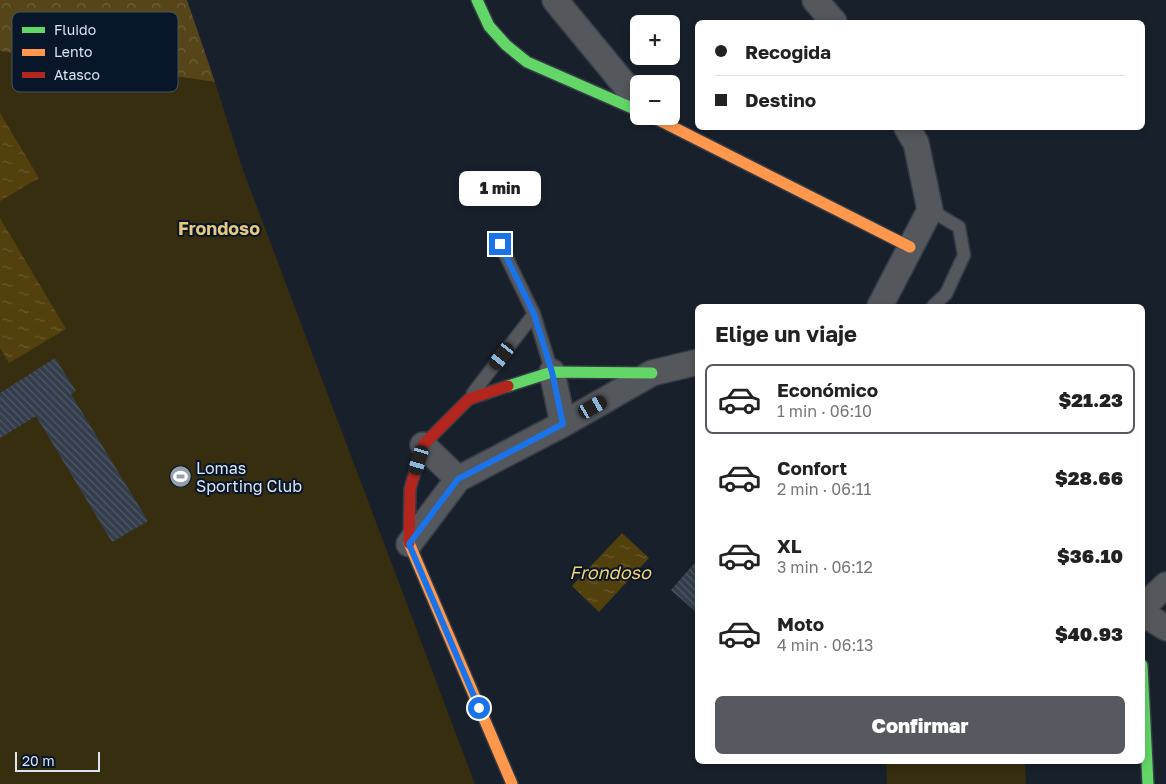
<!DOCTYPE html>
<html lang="es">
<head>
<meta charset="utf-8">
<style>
  :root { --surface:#fff; --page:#f2f2f2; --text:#222; --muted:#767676; --line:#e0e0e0; --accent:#565a60 }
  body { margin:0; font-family:"Golos Text",sans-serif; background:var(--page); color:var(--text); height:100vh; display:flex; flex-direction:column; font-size:19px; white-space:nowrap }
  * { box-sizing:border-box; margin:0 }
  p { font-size:16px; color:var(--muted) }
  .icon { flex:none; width:28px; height:28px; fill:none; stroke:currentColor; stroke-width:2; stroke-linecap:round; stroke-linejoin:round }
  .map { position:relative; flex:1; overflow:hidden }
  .sheet { position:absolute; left:695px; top:304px; width:450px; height:460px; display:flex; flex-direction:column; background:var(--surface); border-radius:8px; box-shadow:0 2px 8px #0003 }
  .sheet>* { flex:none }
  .top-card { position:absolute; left:695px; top:20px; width:450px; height:110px; border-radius:8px; box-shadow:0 2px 8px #0003; display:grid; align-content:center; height:110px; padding:0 20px; background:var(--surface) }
  .controls { position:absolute; left:630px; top:15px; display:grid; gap:10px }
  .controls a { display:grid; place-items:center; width:50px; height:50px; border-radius:8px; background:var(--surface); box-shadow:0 2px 8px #0003; font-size:25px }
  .scale { position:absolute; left:15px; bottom:12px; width:85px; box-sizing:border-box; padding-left:5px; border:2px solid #dae4f2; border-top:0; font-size:14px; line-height:18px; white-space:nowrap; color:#dae4f2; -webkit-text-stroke:4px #071629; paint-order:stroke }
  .end { position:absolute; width:22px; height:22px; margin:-11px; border:6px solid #1a73e8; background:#fff; box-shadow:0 0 0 2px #fff }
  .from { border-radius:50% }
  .bubble { position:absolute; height:35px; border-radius:8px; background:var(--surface); box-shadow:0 2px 8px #0003; font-size:16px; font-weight:800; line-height:35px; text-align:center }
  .car { position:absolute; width:15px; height:30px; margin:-15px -8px; border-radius:6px; box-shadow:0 0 4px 1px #0007; background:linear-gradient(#222 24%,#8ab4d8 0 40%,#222 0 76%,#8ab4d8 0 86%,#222 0) }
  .top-card b { display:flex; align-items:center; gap:18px; height:48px; font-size:19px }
  .top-card b+b { border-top:1px solid var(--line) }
  .top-card i { width:12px; height:12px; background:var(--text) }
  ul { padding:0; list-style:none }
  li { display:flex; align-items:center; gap:15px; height:70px; margin:0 10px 8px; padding:0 10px; border:2px solid transparent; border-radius:8px }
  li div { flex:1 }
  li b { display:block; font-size:19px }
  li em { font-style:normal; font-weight:800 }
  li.current { border-color:var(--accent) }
  li>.icon { width:45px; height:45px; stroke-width:1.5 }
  h2 { padding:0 20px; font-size:22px; line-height:60px }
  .action { display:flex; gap:10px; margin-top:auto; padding:10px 20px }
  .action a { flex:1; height:58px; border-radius:8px; background:var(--accent); color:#fff; font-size:20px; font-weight:800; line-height:58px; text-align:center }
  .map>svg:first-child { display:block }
  .grass { fill:#372d0f }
  .forest { fill:url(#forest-crowns) }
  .water { fill:url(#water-ripples) }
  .building { fill:url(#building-back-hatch) }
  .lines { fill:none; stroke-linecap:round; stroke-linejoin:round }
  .lane-casing { stroke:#353c45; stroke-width:15 }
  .street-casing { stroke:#353c45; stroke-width:28 }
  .fast-casing { stroke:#353c45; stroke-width:14 }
  .slow-casing { stroke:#353c45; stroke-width:14 }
  .jam-casing { stroke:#353c45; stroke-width:14 }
  .lane { stroke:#54575c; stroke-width:12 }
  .street { stroke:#54575c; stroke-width:25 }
  .fast { stroke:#63d668; stroke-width:11 }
  .slow { stroke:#ff974d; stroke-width:11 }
  .jam { stroke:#b3261e; stroke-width:11 }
  .route { stroke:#1a73e8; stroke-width:6 }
  .labels { text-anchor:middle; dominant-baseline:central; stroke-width:4; stroke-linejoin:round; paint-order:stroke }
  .poi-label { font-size:16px; fill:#dae4f2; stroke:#071629; text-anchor:start }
  .neighbourhood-label { font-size:18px; font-weight:bold; fill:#e8c87d; stroke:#071629 }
  .water-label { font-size:18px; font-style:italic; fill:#f7cf6e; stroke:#071629 }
  .key { fill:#071629; stroke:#465465; stroke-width:1 }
  .key-label { font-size:14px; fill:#dae4f2 }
</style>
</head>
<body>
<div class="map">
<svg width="1166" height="784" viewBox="0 0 1166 784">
  <defs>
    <pattern id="forest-crowns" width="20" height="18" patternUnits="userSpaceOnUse" patternTransform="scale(1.25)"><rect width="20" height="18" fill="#564518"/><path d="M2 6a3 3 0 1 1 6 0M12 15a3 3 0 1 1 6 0" fill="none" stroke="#6e603a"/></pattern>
    <pattern id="water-ripples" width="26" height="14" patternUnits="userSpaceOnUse" patternTransform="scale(1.25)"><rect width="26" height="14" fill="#52400d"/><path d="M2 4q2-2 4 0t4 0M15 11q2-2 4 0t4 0" fill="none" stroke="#6a5b31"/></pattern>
    <pattern id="building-back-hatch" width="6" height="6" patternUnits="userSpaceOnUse" patternTransform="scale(1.25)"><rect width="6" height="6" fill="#333d4c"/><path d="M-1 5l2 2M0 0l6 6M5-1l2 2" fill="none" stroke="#505966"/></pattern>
  </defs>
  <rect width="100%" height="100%" fill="#18202b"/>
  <!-- grass -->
  <path class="grass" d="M 0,51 L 215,82 L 243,170 L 475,784 L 0,784 Z
    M 886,761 L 1025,761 L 1026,784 L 887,784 Z"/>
  <!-- forest -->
  <path class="forest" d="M 0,0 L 187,0 L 215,82 L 0,51 Z"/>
  <!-- water -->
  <path class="water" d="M 0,113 L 39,178 L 0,201 Z
    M 0,218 L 66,329 L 9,363 L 0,348 Z
    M 622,533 L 649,558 L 599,612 L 572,586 Z"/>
  <!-- building -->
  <path class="building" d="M 55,358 L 76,391 L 71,394 L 148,521 L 112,542 L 36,416 L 0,438 L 0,393 Z
    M 698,559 L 698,614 L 671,590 Z"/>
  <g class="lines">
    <defs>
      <path id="lane" d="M 930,210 L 959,227 L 964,255 L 946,294 L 933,306
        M 500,244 L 534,314 L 552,372
        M 473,393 L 534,314"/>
      <path id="street" d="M 555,0 L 639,102
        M 815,0 L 834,22
        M 880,306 L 930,210 L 916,143 L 907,128
        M 563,424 L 652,373 L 698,362
        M 423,445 L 458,479
        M 409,544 L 458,479 L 563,424 L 552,372
        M 1142,608 L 1166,585
        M 1142,613 L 1166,628"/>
      <path id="fast" d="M 477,0 L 489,26 L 506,45 L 527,62 L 639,111
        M 508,386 L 552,372 L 652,373
        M 1142,665 L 1148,784"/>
      <path id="slow" d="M 651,116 L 910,247
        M 409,543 L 512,784"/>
      <path id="jam" d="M 409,543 L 410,489 L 423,445 L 469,399 L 508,386"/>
    </defs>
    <!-- lane casing -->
    <use href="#lane" class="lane-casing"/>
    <!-- street casing -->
    <use href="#street" class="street-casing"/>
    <!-- fast casing -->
    <use href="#fast" class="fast-casing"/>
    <!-- slow casing -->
    <use href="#slow" class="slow-casing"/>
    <!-- jam casing -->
    <use href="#jam" class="jam-casing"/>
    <!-- lane -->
    <use href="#lane" class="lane"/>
    <!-- street -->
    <use href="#street" class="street"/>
    <!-- fast -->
    <use href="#fast" class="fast"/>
    <!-- slow -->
    <use href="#slow" class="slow"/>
    <!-- jam -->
    <use href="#jam" class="jam"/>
  </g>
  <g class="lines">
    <!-- route -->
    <path class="route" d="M 479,708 L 409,544 L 458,479 L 563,424 L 552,372 L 534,314 L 500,244"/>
  </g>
  <!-- icons -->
  <defs>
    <symbol id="stadium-disc" viewBox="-11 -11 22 22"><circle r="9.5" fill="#969fac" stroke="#071629"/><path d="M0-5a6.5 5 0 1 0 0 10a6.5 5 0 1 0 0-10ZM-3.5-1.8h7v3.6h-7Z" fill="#fff"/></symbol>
  </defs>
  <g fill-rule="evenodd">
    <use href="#stadium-disc" x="168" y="464" width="25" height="25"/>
  </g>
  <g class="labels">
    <!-- poi labels -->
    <g class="poi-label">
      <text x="196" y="468">Lomas<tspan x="196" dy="18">Sporting Club</tspan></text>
    </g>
    <!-- neighbourhood labels -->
    <g class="neighbourhood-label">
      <text x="219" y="228">Frondoso</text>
    </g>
    <!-- water labels -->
    <g class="water-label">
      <text x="610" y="572">Frondoso</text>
    </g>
  </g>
  <!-- legend -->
  <rect x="12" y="12" width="166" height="80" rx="8" class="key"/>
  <rect x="22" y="27" width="23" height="6" fill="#63d668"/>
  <rect x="22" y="49" width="23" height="7" fill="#ff974d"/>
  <rect x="22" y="72" width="23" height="6" fill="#b3261e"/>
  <g class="key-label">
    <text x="54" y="35">Fluido</text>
    <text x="54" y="57">Lento</text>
    <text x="54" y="80">Atasco</text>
  </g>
</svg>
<div class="controls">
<a>+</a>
<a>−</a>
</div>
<div class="scale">20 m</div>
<i class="end from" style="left:479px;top:708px"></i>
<i class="end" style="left:500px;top:244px"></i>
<div class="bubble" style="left:459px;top:171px;width:82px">1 min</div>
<i class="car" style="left:502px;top:356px;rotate:217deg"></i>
<i class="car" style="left:593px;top:407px;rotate:60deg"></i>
<i class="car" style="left:419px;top:460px;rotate:197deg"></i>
<div class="top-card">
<b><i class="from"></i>Recogida</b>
<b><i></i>Destino</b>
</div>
<section class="sheet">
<h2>Elige un viaje</h2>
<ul>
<li class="current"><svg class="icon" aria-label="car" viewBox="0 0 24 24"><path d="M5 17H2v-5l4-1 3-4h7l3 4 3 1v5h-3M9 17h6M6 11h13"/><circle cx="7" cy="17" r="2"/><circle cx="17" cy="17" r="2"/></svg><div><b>Económico</b><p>1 min · 06:10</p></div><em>$21.23</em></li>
<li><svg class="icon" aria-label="car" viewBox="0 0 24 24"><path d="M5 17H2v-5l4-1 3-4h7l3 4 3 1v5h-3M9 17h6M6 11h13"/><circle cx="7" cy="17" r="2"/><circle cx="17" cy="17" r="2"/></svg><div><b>Confort</b><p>2 min · 06:11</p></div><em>$28.66</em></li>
<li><svg class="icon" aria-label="car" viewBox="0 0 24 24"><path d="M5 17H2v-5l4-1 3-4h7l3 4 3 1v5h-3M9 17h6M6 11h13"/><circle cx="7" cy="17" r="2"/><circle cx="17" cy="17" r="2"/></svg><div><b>XL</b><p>3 min · 06:12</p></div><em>$36.10</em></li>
<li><svg class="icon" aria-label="car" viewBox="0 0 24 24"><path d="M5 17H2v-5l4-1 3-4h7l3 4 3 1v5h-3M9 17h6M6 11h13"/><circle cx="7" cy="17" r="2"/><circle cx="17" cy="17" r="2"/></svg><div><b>Moto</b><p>4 min · 06:13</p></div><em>$40.93</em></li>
</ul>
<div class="action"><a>Confirmar</a></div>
</section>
</div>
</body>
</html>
